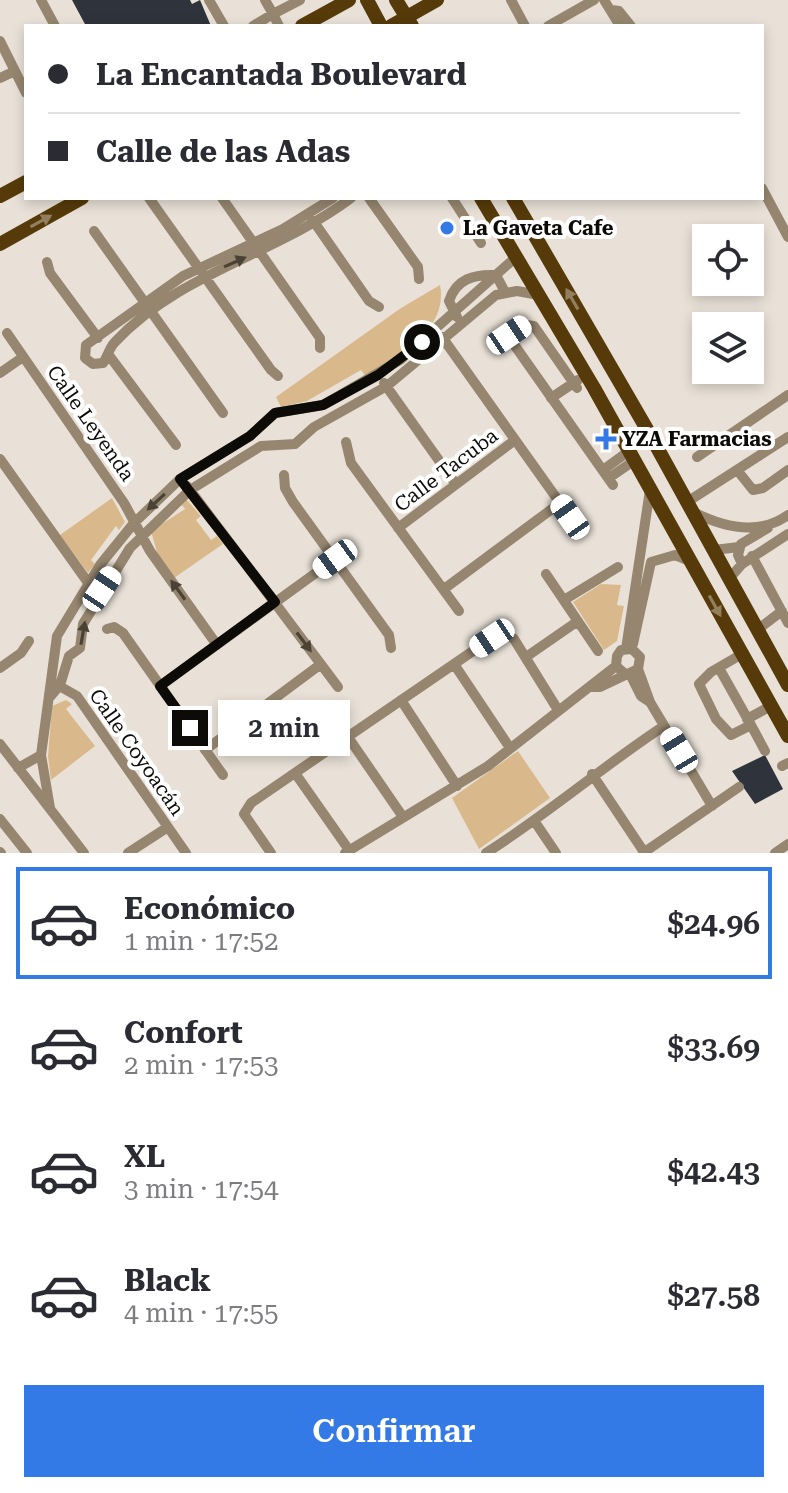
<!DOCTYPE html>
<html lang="es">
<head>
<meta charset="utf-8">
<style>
  :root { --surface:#fff; --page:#f2f2f3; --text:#2b2b33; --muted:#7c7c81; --line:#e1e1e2; --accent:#347ae7 }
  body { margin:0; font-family:"Roboto Serif",serif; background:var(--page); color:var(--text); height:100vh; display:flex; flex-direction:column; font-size:30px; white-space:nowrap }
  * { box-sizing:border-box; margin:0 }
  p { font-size:26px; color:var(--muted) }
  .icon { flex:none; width:44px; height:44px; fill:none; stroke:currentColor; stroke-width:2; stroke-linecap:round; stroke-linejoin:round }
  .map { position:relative; height:853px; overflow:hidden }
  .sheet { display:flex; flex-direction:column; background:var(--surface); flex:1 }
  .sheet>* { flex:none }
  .guide { position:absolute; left:24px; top:24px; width:740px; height:176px; border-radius:0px; box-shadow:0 4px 12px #0003; display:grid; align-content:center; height:176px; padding:0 24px; background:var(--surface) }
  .tools { position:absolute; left:692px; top:224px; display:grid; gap:16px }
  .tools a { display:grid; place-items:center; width:72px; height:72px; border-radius:0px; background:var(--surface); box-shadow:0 4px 12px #0003; font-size:40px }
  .end { position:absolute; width:36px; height:36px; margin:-18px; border:10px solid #0d0b08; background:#fff; box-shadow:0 0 0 4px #fff }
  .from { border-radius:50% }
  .bubble { position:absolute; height:56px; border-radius:0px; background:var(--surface); box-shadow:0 4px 12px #0003; font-size:26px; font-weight:600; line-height:56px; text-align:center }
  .car { position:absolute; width:24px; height:48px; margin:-24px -12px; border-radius:10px; box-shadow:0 0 6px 2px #0007; background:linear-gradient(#fff 24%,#345 0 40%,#fff 0 76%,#345 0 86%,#fff 0) }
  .guide b { display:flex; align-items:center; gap:28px; height:76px; font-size:30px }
  .guide b+b { border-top:2px solid var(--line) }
  .guide i { width:20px; height:20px; background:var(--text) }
  ul { padding:14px 0 0; list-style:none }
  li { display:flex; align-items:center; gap:24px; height:112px; margin:0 16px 12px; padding:0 8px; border:4px solid transparent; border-radius:0px }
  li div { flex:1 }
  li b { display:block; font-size:30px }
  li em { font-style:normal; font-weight:600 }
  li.on { border-color:var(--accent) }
  li>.icon { width:72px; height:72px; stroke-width:1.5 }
  .button { display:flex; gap:16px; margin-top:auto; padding:16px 24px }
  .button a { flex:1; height:92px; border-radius:0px; background:var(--accent); color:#fff; font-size:32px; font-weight:600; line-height:92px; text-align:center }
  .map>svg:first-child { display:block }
  .green { fill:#d9b98b }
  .building { fill:#2f343c }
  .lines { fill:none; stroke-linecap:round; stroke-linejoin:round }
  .minor { stroke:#96866f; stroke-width:10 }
  .major { stroke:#563a09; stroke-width:14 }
  .oneway { fill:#917f5f }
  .oneway2 { fill:#4b4236 }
  .route { stroke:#0d0b08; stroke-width:10 }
  .poi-dot { fill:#347ae7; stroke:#fff; stroke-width:3 }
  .labels { text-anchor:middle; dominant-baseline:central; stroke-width:8; stroke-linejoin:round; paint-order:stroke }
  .poi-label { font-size:20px; font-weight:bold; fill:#0d0b08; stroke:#fff; text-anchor:start }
  .street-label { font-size:20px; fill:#0d0b08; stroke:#fff }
</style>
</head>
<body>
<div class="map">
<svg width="788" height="853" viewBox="0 0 788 853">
  <rect width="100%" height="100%" fill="#e9e1d7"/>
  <!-- green -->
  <path class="green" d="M 440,285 C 449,331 397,355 366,377 L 361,370 L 307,401 L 281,407 L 276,397 L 401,308 Z
    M 112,498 L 125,522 L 119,530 L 116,526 L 91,560 L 95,564 L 88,573 L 60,535 Z
    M 186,499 L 201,516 L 196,520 L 211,540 L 217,536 L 223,544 L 174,578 L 158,556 L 151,531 L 185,509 L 181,504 Z
    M 601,584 L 621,585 L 617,605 L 624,606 L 617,641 L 604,650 L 573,602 Z
    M 66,700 L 72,704 L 66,709 L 95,746 L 51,780 L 48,756 L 52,706 Z
    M 518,751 L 550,798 L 479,849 L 452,798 Z"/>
  <!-- building -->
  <path class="building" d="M 72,0 L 190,0 L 192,4 L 200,0 L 211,26 L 86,26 Z
    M 765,755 L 783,789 L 755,804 L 732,771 Z"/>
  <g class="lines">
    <!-- minor -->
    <path class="minor" d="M 41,0 L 55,26
      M 209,0 L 224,26
      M 265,0 L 273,14 L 300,0
      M 511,0 L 525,26
      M 604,0 L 620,26
      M 612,10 L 619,11 L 631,26
      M 253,26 L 273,14 L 279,26
      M 548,26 L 594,0
      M 0,41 L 26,93
      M 0,78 L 15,71
      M 762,188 L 788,237
      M 149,198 L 271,370 L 278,376
      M 222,198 L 320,338 L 320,348
      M 333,198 L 283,229 L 183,276 L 86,345 L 85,358 L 93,364 L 103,363 C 108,356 109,348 115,342 C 179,273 277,254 351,198
      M 369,198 L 418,267 L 419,279
      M 452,198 L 481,243
      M 312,219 L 369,301 L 379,307
      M 94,231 L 223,413
      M 47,262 L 50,273 L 98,338
      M 457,317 L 449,301 C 456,279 474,274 496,275 L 505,292
      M 7,333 L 124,503 L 150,551 L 217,645
      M 442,337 L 580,531
      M 108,354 L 176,445
      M 0,373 L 23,357
      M 384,383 L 455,483
      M 577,388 L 534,326 L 525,325 L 508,336 L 613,485
      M 551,398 L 578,380
      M 346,442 L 351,463 L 459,611
      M 697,457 L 788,395
      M 0,459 L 89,584
      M 603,470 L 629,451
      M 737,470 L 753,490 L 763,488 L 788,470
      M 284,475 L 285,488 L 293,502 L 389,635 L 391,648
      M 609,478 L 635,460
      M 187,486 L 338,687
      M 687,502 L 788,437
      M 693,512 C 723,527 759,536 788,515
      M 398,528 L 515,440
      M 714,550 L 739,547
      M 752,556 L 788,623
      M 742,564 L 738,555 L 741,544 L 768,528
      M 546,574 L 598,651
      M 729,579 L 742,564 L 788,534
      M 444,589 L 560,503
      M 564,600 L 618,567
      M 107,629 L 114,627 L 123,633 L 223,775
      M 757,630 L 782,611
      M 633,644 L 651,562 L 675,555 L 690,561
      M 626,649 L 650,490
      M 526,657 L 578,621
      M 454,664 L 510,748
      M 0,668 L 21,653 L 29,641
      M 719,668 L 751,725 L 731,735 L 716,719 L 699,684 L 711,672 L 742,654
      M 638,669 L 650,702 L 712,806
      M 630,674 L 641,696 L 650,702
      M 54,683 L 77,696 L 186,853
      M 160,686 L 335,559
      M 591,687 L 600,687 L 638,669 L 640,657 L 632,649 L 621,650 L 617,656 L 616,666 L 624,673
      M 49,698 L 60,685 L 69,656 L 80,648 L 83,624 L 130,548 L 190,490 L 261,446 L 295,444 L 314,427 L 387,386 L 496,295 L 517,291 L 539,295
      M 401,700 L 457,786
      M 747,719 L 771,706
      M 751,725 L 765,751
      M 348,737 L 403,817
      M 0,744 L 84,853
      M 205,750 L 321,664
      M 41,755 L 50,808
      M 782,766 L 788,763
      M 18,768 L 41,755 L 57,636 L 100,565 L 134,523 L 180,479 L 250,436 L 275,413 L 323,405 L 400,360 L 516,257
      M 295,773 L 349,850
      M 592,774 L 644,852
      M 0,819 L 27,853
      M 535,822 L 556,853
      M 0,852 L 1,853
      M 128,853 L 168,827
      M 271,853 L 244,814 L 251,803 L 492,638 L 505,633 L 514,639 L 558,710
      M 345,853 L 488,766 L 616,666
      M 486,853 C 548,814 603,766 664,726
      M 643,853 L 739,787
      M 775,853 L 788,844"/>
    <!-- major -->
    <path class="major" d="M 367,0 L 381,26
      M 396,0 L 412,26
      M 302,26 L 349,0
      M 391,26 L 437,0
      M 0,196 L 26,182
      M 481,198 L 594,388 L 788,736
      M 513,198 L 648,431 L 788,685
      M 0,244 L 82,198"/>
  </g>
  <!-- one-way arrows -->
  <defs><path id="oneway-solid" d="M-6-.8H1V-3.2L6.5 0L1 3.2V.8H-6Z" transform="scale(2)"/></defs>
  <g class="oneway">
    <use href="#oneway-solid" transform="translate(41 221) rotate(-29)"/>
    <use href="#oneway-solid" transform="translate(572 299) rotate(-120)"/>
    <use href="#oneway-solid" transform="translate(715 606) rotate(61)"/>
  </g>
  <g class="oneway2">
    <use href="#oneway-solid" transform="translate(235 262) rotate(-24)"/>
    <use href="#oneway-solid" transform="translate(156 502) rotate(137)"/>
    <use href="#oneway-solid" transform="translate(178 590) rotate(-126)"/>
    <use href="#oneway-solid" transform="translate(83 633) rotate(-80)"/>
    <use href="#oneway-solid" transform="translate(304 642) rotate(53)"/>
  </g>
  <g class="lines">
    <!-- route -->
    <path class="route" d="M 190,728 L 160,686 L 275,602 L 180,479 L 250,436 L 275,413 L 323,405 L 378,375 L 422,342"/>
  </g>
  <!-- markers -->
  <g class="poi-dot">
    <circle cx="447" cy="228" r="8"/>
    <path d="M602 427h8v8h8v8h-8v8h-8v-8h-8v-8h8z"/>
  </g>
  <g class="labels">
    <!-- poi labels -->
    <g class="poi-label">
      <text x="463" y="228">La Gaveta Cafe</text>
      <text x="622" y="439">YZA Farmacias</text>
    </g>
    <!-- street labels -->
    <g class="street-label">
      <text transform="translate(91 423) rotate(55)">Calle Leyenda</text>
      <text transform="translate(446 470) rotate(-37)">Calle Tacuba</text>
      <text transform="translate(137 752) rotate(55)">Calle Coyoacán</text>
    </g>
  </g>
</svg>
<div class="tools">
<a><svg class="icon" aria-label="locate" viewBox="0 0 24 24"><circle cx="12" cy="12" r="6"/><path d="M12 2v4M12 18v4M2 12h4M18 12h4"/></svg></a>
<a><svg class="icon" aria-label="layers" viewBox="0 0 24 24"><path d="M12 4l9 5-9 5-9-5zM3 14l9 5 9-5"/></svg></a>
</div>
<i class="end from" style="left:422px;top:342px"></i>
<i class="end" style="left:190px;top:728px"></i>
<div class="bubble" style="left:218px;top:700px;width:132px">2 min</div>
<i class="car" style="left:509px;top:335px;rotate:56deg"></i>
<i class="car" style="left:570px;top:517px;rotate:325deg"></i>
<i class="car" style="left:335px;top:559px;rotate:234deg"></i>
<i class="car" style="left:102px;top:589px;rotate:34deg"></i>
<i class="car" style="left:492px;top:638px;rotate:236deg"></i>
<i class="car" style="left:679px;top:750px;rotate:329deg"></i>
<div class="guide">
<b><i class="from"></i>La Encantada Boulevard</b>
<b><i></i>Calle de las Adas</b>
</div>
</div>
<section class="sheet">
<ul>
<li class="on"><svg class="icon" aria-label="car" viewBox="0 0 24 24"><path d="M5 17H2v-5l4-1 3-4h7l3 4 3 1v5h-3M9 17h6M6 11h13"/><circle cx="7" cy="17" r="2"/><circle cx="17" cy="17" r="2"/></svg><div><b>Económico</b><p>1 min · 17:52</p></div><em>$24.96</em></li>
<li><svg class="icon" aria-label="car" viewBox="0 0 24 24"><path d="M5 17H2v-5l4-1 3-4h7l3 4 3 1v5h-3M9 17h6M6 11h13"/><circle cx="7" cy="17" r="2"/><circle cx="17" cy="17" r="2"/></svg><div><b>Confort</b><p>2 min · 17:53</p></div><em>$33.69</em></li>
<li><svg class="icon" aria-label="car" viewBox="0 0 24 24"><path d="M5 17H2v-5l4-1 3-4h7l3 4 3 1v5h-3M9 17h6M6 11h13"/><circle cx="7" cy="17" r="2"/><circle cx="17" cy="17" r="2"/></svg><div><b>XL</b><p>3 min · 17:54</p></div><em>$42.43</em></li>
<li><svg class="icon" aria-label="car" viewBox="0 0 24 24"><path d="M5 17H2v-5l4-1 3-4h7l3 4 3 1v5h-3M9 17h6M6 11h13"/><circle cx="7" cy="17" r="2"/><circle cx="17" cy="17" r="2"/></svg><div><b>Black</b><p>4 min · 17:55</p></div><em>$27.58</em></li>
</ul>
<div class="button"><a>Confirmar</a></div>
</section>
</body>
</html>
